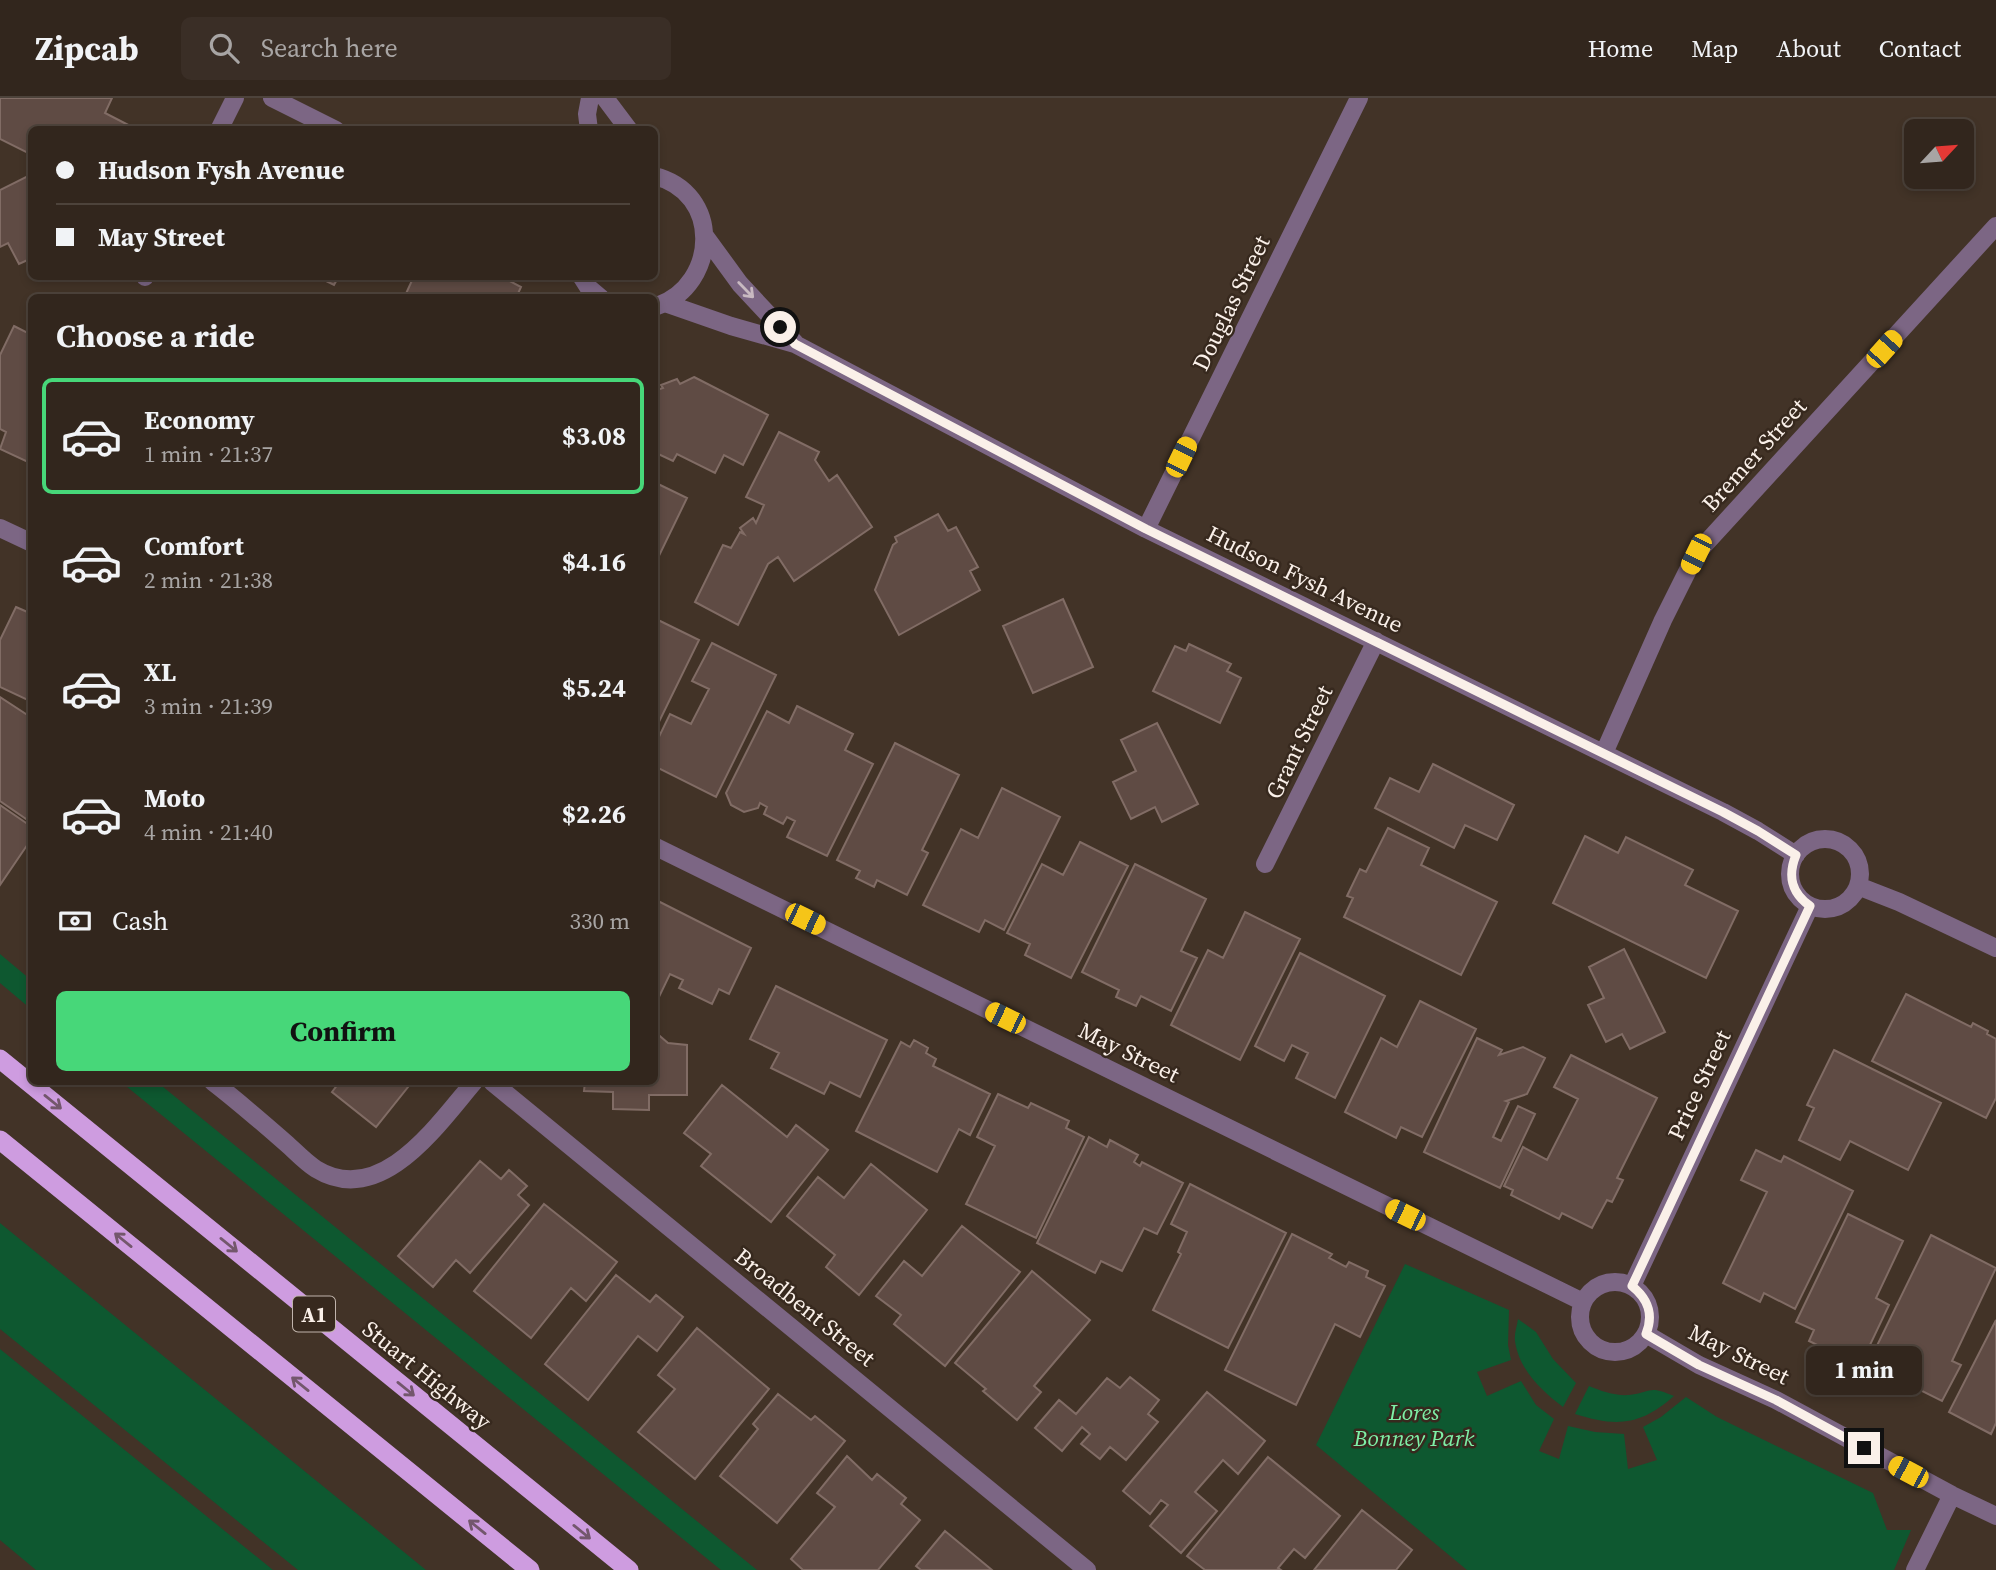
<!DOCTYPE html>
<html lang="en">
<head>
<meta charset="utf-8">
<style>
  :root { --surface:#32261d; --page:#3a2e26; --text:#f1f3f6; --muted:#a8a5a4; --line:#4d433b; --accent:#47d779 }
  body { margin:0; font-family:"Source Serif 4",serif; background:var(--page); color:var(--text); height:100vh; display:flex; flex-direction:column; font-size:26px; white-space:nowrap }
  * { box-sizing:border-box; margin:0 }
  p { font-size:23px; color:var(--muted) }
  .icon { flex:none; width:38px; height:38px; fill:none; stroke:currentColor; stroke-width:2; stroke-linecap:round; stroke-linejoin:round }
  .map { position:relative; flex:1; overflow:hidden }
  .details { position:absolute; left:28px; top:196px; width:630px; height:791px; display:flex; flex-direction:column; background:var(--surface); border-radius:10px; box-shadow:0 4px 10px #0003,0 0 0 2px var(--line) }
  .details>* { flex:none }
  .top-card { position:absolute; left:28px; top:28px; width:630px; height:154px; border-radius:10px; box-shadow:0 4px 10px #0003,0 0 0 2px var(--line); display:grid; align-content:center; height:154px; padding:0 28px; background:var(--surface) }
  .needle { width:46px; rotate:64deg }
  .controls { position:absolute; left:1904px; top:21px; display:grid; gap:14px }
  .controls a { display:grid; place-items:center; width:70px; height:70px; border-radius:10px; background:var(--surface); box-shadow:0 4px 10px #0003,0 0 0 2px var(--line); font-size:35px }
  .end { position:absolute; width:32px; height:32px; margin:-16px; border:9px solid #faf0e9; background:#111; box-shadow:0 0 0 4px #111 }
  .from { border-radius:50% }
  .bubble { position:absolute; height:49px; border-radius:10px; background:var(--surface); box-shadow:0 4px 10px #0003,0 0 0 2px var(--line); font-size:23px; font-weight:700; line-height:49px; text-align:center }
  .car { position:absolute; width:21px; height:42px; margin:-21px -10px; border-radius:9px; box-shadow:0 0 5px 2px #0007; background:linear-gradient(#f5c518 24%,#345 0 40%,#f5c518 0 76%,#345 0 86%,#f5c518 0) }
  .top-card b { display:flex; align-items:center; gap:24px; height:66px; font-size:26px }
  .top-card b+b { border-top:2px solid var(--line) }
  .top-card i { width:18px; height:18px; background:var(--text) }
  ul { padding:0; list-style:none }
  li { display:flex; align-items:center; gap:21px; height:116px; margin:0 14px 10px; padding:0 14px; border:4px solid transparent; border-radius:10px }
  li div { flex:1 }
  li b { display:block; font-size:26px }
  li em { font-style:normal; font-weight:700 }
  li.current { border-color:var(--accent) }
  li>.icon { width:63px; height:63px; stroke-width:1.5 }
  h2 { padding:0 28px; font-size:32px; line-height:84px }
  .pay { display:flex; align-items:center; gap:18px; height:77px; padding:0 28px; font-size:26px }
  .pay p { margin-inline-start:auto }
  .cta { display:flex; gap:14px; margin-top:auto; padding:14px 28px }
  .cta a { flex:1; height:80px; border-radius:10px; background:var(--accent); color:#111; font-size:28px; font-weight:700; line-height:80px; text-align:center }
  header { display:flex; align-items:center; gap:42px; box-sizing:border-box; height:98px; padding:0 35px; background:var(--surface); border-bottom:2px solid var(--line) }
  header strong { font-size:33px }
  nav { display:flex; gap:38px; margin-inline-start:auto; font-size:24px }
  .search { width:490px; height:63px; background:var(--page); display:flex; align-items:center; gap:18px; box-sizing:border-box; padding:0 24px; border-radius:10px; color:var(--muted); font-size:26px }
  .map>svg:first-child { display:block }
  .green { fill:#0e5830 }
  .building { fill:#5f4b44; stroke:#816c65; stroke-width:2 }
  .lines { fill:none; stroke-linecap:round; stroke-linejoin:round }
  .minor { stroke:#7c6684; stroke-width:18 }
  .trunk { stroke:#ce9ce0; stroke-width:19 }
  .oneway { stroke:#c8b9c1 }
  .oneway2 { stroke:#73576c }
  .route { stroke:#faf0e9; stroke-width:9 }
  .labels { text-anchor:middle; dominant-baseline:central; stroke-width:5; stroke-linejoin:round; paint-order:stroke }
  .shield { fill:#37291e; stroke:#c0b4ac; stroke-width:2 }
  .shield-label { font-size:21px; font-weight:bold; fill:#faf0e9 }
  .street-label { font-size:23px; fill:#faf0e9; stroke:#37291e }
  .park-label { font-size:23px; font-style:italic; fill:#7eefa6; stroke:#37291e }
</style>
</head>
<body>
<header>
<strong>Zipcab</strong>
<div class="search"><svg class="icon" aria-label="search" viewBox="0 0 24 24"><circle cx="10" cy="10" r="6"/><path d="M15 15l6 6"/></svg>Search here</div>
<nav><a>Home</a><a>Map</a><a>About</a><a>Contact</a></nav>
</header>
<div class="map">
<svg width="1996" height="1472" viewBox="0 0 1996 1472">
  <rect width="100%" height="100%" fill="#423327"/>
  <!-- green -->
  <path class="green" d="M 0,856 L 31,882 L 31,911 L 0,885 Z
    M 121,984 L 157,984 L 757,1472 L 721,1472 Z
    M 0,1125 L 426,1472 L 298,1472 L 0,1231 Z
    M 1405,1166 L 1509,1212 L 1508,1247 L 1511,1262 L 1477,1274 L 1487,1298 L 1521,1283 L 1536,1307 L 1554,1321 L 1539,1353 L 1559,1361 L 1568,1328 L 1595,1334 L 1624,1336 L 1628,1371 L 1657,1362 L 1643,1329 L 1661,1319 L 1686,1299 L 1717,1319 L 1873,1395 L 1887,1432 L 1911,1432 L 1894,1472 L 1467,1472 L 1316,1347 Z
    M 1518,1221 L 1536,1234 L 1553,1261 L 1576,1285 L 1563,1309 C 1542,1293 1519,1272 1515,1243 C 1514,1236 1517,1228 1518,1221 Z
    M 0,1251 L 273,1472 L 36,1472 L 0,1442 Z
    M 1589,1288 C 1601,1293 1615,1298 1629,1297 C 1654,1294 1647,1287 1674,1298 C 1640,1328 1616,1329 1575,1316 Z"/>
  <!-- building -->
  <path class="building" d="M 0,0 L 112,0 L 105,15 L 138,32 L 32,32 L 32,57 L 0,41 Z
    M 30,77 L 32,81 L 32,160 L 19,166 L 8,145 L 0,149 L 0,92 Z
    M 316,178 L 339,178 L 334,187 Z
    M 414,178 L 500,178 L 521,189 L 516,200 L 404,200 Z
    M 14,228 L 32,237 L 32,357 L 28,364 L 0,351 L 6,334 L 0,331 L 0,257 Z
    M 694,279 L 768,317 L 743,367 L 724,357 L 715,375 L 677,356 L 673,363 L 654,354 L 654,293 L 663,290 L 661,287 L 677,281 L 680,286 Z
    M 779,334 L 819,354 L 815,362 L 829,383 L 837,377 L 872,429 L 794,483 L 778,459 L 768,466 L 738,527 L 695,504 L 723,447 L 731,450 L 740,434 L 744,436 L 740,430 L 753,420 L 756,425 L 764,407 L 746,399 Z
    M 654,384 L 687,400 L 655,466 L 654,466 Z
    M 938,416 L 948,433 L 956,429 L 978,469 L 970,473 L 980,492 L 899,537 L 875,492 L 893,447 L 897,444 L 895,439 Z
    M 1063,501 L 1093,569 L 1033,595 L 1003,528 Z
    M 16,509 L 32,516 L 32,604 L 0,589 L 0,542 Z
    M 654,520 L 699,542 L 654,634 Z
    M 712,545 L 776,577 L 716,699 L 654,668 L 654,649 L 670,616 L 691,626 L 709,591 L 692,583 Z
    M 1189,546 L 1231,566 L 1227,573 L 1241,580 L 1220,625 L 1153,593 L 1175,548 L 1186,553 Z
    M 0,599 L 32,620 L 32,725 L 0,703 Z
    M 797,608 L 853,636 L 845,652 L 873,666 L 827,758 L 787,739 L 795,723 L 787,719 L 783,726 L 764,716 L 767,709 L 760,705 L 758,710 L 744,714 L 731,707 L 726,695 L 767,613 L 789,625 Z
    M 1157,625 L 1198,706 L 1162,724 L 1155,709 L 1131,721 L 1113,684 L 1136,673 L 1121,642 Z
    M 895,645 L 959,677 L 922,752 L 928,755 L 907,797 L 877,782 L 874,789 L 856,780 L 860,773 L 837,762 Z
    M 1433,666 L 1514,707 L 1497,742 L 1465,727 L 1454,750 L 1375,710 L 1390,680 L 1419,694 Z
    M 1002,690 L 1060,719 L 1004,832 L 985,822 L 979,834 L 923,807 L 961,731 L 978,740 Z
    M 0,707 L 32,729 L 32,740 L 0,787 Z
    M 1388,730 L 1429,750 L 1421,767 L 1497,804 L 1461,877 L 1344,819 L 1353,800 L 1347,798 L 1360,771 L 1366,774 Z
    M 1585,738 L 1618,755 L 1626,739 L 1693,772 L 1685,787 L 1738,813 L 1706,880 L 1553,805 Z
    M 1080,744 L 1128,768 L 1071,880 L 1025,857 L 1030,846 L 1007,835 L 1042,766 L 1063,777 Z
    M 1135,766 L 1206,801 L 1181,853 L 1197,860 L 1171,913 L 1141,898 L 1136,908 L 1116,899 L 1119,892 L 1082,874 Z
    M 654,801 L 751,850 L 729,896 L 719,891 L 712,906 L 679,890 L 683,882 L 670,876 L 658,901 L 654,899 Z
    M 1245,814 L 1300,841 L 1240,962 L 1171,927 L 1208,852 L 1223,860 Z
    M 1624,851 L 1665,934 L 1630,951 L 1622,936 L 1606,944 L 1588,907 L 1604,900 L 1589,869 Z
    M 1300,855 L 1385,898 L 1335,1000 L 1296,980 L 1308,955 L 1292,947 L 1284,963 L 1255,948 Z
    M 776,888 L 887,942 L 860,999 L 830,984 L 824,996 L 771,970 L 779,955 L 750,941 Z
    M 1906,896 L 1971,929 L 1973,925 L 1988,933 L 1987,936 L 1996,941 L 1996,1000 L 1986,1020 L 1872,963 Z
    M 1420,903 L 1476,931 L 1422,1039 L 1401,1029 L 1396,1040 L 1345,1014 L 1381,940 L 1397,949 Z
    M 654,933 L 668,945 L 687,947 L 687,997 L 649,997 L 649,1012 L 613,1011 L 613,994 L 584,993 L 585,984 L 654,984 Z
    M 1477,940 L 1502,952 L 1499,957 L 1523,949 L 1545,960 L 1527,996 L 1506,1003 L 1509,1004 L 1493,1039 L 1501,1043 L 1518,1008 L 1535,1016 L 1500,1090 L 1424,1054 Z
    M 914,942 L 928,950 L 926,955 L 936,961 L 933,968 L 990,996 L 970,1037 L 959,1031 L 937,1074 L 856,1033 L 901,944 L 910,949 Z
    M 1834,952 L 1941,1005 L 1908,1072 L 1850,1043 L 1840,1062 L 1799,1042 L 1814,1010 L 1807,1007 Z
    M 1571,957 L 1657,1000 L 1617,1080 L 1623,1082 L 1612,1104 L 1607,1102 L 1592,1130 L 1562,1115 L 1559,1121 L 1511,1097 L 1513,1092 L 1504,1088 L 1523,1049 L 1547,1062 L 1578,1001 L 1554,989 Z
    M 335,984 L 412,984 L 376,1029 L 332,994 L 338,986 Z
    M 722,987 L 787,1039 L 796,1027 L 828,1052 L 771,1124 L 701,1068 L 711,1056 L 684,1035 Z
    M 998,996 L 1028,1010 L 1031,1005 L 1069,1023 L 1066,1030 L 1084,1039 L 1036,1140 L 966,1106 L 995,1048 L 977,1039 Z
    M 1089,1039 L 1107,1049 L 1110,1042 L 1138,1057 L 1134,1064 L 1140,1068 L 1142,1064 L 1183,1085 L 1157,1136 L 1144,1130 L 1122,1173 L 1101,1163 L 1095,1175 L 1037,1145 Z
    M 1756,1052 L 1781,1064 L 1784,1058 L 1853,1093 L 1795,1211 L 1764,1195 L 1760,1204 L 1723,1185 L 1767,1094 L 1741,1082 Z
    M 480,1063 L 501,1081 L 509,1072 L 527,1088 L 518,1097 L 529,1107 L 470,1175 L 456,1162 L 433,1189 L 398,1158 Z
    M 871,1066 L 927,1112 L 859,1197 L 826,1169 L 835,1157 L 787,1118 L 818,1079 L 844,1100 Z
    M 1190,1086 L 1286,1135 L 1228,1250 L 1153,1212 L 1181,1156 L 1178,1154 L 1187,1134 L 1171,1126 Z
    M 544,1106 L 617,1164 L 586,1203 L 571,1190 L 531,1240 L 474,1193 Z
    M 1848,1116 L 1903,1143 L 1876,1200 L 1889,1207 L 1860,1268 L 1809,1243 L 1814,1232 L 1796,1224 Z
    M 962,1128 L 1020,1174 L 945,1268 L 894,1226 L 901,1217 L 876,1198 L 904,1163 L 922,1178 Z
    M 1292,1136 L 1332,1156 L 1329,1160 L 1346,1169 L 1349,1164 L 1368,1173 L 1366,1179 L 1385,1188 L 1360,1239 L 1335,1226 L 1296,1307 L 1225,1272 Z
    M 1931,1137 L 1996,1170 L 1952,1263 L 1961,1267 L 1942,1303 L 1868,1266 Z
    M 1032,1173 L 1090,1222 L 1034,1288 L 1041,1294 L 1017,1322 L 983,1293 L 986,1291 L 955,1265 Z
    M 616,1177 L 650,1204 L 656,1197 L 683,1219 L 657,1253 L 638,1238 L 588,1302 L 545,1266 Z
    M 1996,1222 L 1996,1325 L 1991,1336 L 1949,1314 Z
    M 697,1230 L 769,1291 L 695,1381 L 638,1334 L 675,1291 L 658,1277 Z
    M 1130,1279 L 1159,1302 L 1148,1316 L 1158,1324 L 1126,1362 L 1110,1349 L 1100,1361 L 1081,1346 L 1090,1336 L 1082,1329 L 1062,1353 L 1035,1330 L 1059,1302 L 1076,1316 L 1107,1280 L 1120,1290 Z
    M 1207,1294 L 1265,1343 L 1238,1376 L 1223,1362 L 1195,1394 L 1217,1413 L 1181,1455 L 1150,1428 L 1168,1407 L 1161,1402 L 1150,1416 L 1123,1393 Z
    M 778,1296 L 811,1322 L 815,1318 L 845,1343 L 777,1425 L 720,1378 L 758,1331 L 753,1326 Z
    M 847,1358 L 872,1382 L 877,1376 L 906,1400 L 901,1406 L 920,1422 L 878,1472 L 803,1472 L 791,1461 L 835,1409 L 817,1395 Z
    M 1268,1359 L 1340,1418 L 1305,1460 L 1294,1451 L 1278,1470 L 1281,1472 L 1205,1472 L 1187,1458 Z
    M 1362,1412 L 1412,1452 L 1396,1472 L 1314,1472 Z
    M 945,1433 L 992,1472 L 921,1472 L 916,1468 Z"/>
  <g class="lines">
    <!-- minor -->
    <path class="minor" d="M 272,0 L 336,32
      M 605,0 L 629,32
      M 219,32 L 235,0
      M 589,32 L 587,16 L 590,0
      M 654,78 C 722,94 719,186 657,208
      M 705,138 L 740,186 L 795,245
      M 581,178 L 588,189 L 601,200
      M 145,179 L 145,178
      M 665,205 L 731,228 L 795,246 L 1146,431 L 1723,714 L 1758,733 L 1796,757
      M 0,430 L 32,445
      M 1146,431 L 1359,0
      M 1604,655 L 1663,522 L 1696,456 L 1996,128
      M1790 776a35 35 0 1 1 70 0a35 35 0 1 1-70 0Z
      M 654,748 L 1583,1204
      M 1265,766 L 1376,543
      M 1858,788 L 1899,804 L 1996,850
      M 213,984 C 239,1004 263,1025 287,1046 C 296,1054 305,1064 316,1071 C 381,1111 438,1026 474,984
      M 492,984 L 1087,1472
      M1580 1219a35 35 0 1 1 70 0a35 35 0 1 1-70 0Z
      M 1632,1188 L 1810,808
      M 1646,1236 L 1699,1267 L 1776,1302 L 1952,1397 L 1996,1418
      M 1915,1472 L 1952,1397"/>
    <!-- trunk -->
    <path class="trunk" d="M 0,961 L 629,1472
      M 0,1042 L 530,1472"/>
  </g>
  <!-- one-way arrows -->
  <defs><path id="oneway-shaft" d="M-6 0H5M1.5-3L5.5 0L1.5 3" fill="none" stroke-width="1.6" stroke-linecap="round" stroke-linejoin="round" transform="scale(1.75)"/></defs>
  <use class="oneway" href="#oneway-shaft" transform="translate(746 192) rotate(46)"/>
  <g class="oneway2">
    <use href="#oneway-shaft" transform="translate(53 1004) rotate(39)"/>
    <use href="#oneway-shaft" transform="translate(123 1142) rotate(-141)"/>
    <use href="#oneway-shaft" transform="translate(229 1147) rotate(39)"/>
    <use href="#oneway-shaft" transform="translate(300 1286) rotate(-141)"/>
    <use href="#oneway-shaft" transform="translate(406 1291) rotate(39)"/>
    <use href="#oneway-shaft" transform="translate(477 1429) rotate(-141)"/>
    <use href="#oneway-shaft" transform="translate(582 1434) rotate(39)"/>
  </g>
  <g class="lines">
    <!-- route -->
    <path class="route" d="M 780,229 L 795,246 L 1146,431 L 1723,714 L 1758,733 L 1796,757 C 1787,779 1792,795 1810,808 L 1632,1188 C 1648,1201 1654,1216 1646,1236 L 1699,1267 L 1776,1302 L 1864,1350"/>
  </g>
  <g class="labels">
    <!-- shield labels -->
    <rect class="shield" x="293" y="1198.5" width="42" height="35" rx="5"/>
    <g class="shield-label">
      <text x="314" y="1216">A1</text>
    </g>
    <!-- street labels -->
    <g class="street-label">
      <text transform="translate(1231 205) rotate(-64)">Douglas Street</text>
      <text transform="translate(1754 357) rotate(-48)">Bremer Street</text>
      <text transform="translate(1305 481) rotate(26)">Hudson Fysh Avenue</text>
      <text transform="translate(1299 644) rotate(-64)">Grant Street</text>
      <text transform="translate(1129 954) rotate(26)">May Street</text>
      <text transform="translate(1699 987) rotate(-65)">Price Street</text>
      <text transform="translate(805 1209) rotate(39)">Broadbent Street</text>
      <text transform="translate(1739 1256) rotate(26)">May Street</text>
      <text transform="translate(427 1277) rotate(39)">Stuart Highway</text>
    </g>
    <!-- park labels -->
    <g class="park-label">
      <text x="1414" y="1314">Lores<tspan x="1414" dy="26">Bonney Park</tspan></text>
    </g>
  </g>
</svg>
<div class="controls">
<a><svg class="needle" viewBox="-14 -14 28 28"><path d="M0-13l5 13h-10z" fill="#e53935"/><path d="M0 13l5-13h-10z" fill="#a8a5a4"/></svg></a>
</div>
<i class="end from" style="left:780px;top:229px"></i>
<i class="end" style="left:1864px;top:1350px"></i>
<div class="bubble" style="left:1806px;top:1248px;width:116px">1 min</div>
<i class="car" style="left:1884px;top:251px;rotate:42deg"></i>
<i class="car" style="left:1181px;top:359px;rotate:26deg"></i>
<i class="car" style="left:1696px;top:456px;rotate:206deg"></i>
<i class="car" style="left:805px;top:821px;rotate:116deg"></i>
<i class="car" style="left:1005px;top:920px;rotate:296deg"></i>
<i class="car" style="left:1405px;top:1117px;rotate:296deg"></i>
<i class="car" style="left:1908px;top:1374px;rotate:298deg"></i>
<div class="top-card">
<b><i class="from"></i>Hudson Fysh Avenue</b>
<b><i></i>May Street</b>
</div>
<section class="details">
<h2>Choose a ride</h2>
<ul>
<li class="current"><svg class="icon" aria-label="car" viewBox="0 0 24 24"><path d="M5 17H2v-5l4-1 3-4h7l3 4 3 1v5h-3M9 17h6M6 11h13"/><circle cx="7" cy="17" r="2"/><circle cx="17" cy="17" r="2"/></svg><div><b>Economy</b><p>1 min · 21:37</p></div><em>$3.08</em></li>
<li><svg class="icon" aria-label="car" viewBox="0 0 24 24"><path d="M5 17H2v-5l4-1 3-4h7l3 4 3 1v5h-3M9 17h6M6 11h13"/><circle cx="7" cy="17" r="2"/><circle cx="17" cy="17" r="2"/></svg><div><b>Comfort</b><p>2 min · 21:38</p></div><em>$4.16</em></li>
<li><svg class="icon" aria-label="car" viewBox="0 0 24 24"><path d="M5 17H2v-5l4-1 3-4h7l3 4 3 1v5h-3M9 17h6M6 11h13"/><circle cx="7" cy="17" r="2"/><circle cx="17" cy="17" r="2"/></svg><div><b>XL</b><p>3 min · 21:39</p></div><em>$5.24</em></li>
<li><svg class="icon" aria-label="car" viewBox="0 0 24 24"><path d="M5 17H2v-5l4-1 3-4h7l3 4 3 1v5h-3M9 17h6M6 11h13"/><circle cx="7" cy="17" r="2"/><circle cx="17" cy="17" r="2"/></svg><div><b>Moto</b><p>4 min · 21:40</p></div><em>$2.26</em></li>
</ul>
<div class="pay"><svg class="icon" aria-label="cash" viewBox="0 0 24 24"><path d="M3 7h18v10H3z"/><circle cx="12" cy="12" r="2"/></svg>Cash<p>330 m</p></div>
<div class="cta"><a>Confirm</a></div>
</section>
</div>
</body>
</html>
